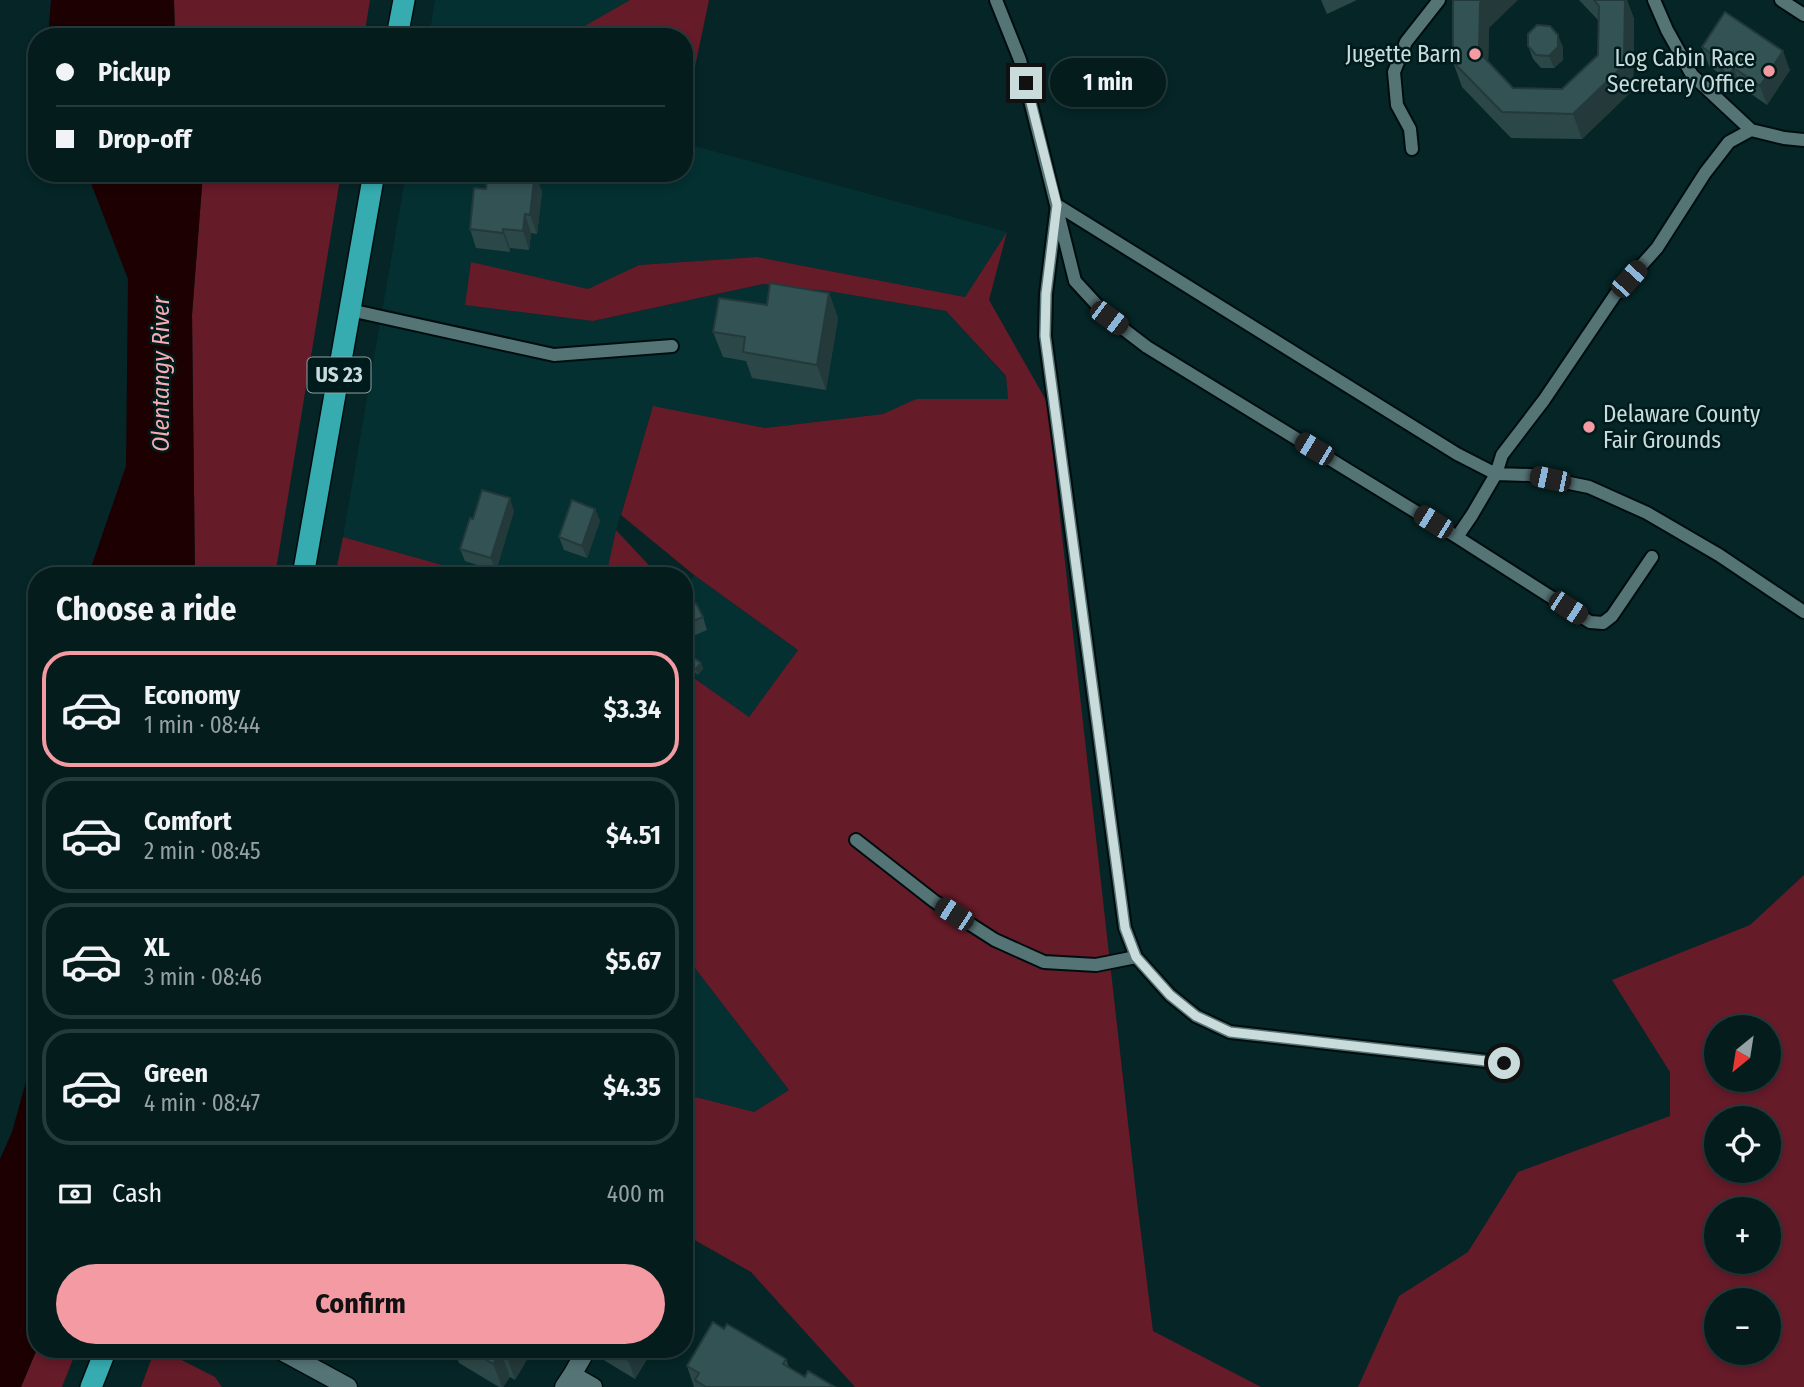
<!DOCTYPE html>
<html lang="en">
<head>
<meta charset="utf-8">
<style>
  :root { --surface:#041c1c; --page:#0d2525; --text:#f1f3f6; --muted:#97a1a3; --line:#253a3b; --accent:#f49aa2 }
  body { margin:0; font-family:"Fira Sans Condensed",sans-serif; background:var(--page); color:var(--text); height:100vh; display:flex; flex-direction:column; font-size:26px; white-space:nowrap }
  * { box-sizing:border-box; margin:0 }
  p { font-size:23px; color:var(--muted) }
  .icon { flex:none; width:38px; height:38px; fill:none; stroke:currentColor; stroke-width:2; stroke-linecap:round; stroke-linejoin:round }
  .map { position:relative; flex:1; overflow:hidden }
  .details { position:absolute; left:28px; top:567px; width:665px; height:791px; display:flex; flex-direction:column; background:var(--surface); border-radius:28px; box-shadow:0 4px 10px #0003,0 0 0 2px var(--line) }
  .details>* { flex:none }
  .banner { position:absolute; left:28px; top:28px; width:665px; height:154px; border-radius:28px; box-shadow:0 4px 10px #0003,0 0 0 2px var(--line); display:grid; align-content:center; height:154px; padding:0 28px; background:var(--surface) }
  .needle { width:46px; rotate:210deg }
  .fabs { position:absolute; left:1704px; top:1015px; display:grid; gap:14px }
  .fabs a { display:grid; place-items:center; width:77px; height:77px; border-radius:50%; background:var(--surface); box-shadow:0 4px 10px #0003,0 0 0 2px var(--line); font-size:35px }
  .end { position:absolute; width:32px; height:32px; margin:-16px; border:9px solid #cadbdb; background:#111; box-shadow:0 0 0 4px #111 }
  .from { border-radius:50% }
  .bubble { position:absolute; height:49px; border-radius:24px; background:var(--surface); box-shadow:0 4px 10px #0003,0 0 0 2px var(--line); font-size:23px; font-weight:700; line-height:49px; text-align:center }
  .car { position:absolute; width:21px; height:42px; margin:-21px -10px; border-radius:9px; box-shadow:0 0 5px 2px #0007; background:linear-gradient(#222 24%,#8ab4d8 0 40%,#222 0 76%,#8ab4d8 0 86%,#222 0) }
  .banner b { display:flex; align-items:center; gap:24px; height:66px; font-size:26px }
  .banner b+b { border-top:2px solid var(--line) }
  .banner i { width:18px; height:18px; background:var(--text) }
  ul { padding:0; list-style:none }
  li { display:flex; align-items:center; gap:21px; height:116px; margin:0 14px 10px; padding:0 14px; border:4px solid var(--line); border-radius:28px }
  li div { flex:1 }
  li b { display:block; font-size:26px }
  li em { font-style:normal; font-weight:700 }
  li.active { border-color:var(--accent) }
  li>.icon { width:63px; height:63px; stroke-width:1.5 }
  h2 { padding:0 28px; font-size:32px; line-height:84px }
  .pay { display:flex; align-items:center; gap:18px; height:77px; padding:0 28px; font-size:26px }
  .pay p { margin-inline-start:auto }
  .primary-button { display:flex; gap:14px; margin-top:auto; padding:14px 28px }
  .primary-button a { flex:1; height:80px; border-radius:42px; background:var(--accent); color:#111; font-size:28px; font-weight:700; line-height:80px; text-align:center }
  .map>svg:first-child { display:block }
  .built { fill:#043032 }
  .green { fill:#661b29; fill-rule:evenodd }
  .water { fill:#1d0002 }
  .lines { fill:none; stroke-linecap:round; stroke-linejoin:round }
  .lane-casing { stroke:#000d0e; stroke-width:16 }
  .street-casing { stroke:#000d0e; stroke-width:21 }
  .highway-casing { stroke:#000d0e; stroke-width:24 }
  .lane { stroke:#557476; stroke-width:12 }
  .street { stroke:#557476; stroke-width:18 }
  .highway { stroke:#36acb1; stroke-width:21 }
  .wall { fill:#2c4747 }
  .shaded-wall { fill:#24393a }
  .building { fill:#335253; stroke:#24393a; stroke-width:2 }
  .route { stroke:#cadbdb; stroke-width:9 }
  .poi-dot { fill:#f49aa2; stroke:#001b1c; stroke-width:2.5 }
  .labels { text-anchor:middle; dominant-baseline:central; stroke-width:5; stroke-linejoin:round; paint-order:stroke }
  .shield { fill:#001b1c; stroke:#8da1a2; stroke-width:2 }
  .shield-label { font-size:21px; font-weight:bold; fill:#cadbdb }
  .poi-label { font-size:23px; fill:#cadbdb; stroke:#001b1c; text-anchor:end }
  .water-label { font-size:24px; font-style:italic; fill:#f8acb2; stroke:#001b1c }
</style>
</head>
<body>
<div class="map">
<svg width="1804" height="1387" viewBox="0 0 1804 1387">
  <rect width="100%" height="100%" fill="#052526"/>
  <!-- built -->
  <path class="built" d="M 435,0 L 630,0 L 581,28 L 577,37 L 429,37 Z
    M 684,143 L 1007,232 L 965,297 L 757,257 L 639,265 L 588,289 L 471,263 L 465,305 L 593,321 L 763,284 L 828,291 L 946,311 L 1006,377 L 1008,399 L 916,399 L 883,414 L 765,428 L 653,406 L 616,530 L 606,576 L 481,576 L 343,537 L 406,173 L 684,173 Z
    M 694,575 L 798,650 L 749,717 L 684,671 L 684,589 Z
    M 684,954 L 789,1090 L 754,1112 L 684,1094 Z"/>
  <!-- green -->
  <path class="green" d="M 174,0 L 370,0 L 364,37 L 175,37 Z
    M 630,0 L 709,0 L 684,119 L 684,37 L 577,37 L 581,28 Z
    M 203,173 L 341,173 L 275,576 L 195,576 L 192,315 Z
    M 1007,232 L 989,300 L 1047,402 L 1135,1185 L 1153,1331 L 1261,1387 L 855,1387 L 751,1272 L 684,1234 L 684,1094 L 754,1112 L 789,1090 L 684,954 L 684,671 L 749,717 L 798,650 L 694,575 L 621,515 L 653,406 L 765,428 L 883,414 L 916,399 L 1008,399 L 1006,376 L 946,311 L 828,291 L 763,284 L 593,321 L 465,305 L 471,262 L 588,289 L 639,265 L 757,257 L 965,297 Z
    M 616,530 L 659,576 L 606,576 Z
    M 343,537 L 481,576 L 335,576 Z
    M 1804,875 L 1804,1387 L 1358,1387 L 1399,1296 L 1468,1252 L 1518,1172 L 1670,1116 L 1670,1072 L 1612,980 L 1750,925 ZM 1717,1027 L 1769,1027 L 1769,1080 L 1717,1080 ZM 1717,1118 L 1769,1118 L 1769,1171 L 1717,1171 ZM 1717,1209 L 1769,1209 L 1769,1262 L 1717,1262 ZM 1717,1300 L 1769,1300 L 1769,1353 L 1717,1353 Z
    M 37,1349 L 77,1349 L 62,1387 L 21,1387 Z
    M 155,1349 L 160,1349 L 215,1377 L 222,1387 L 141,1387 Z"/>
  <!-- water -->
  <path class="water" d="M 51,0 L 174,0 L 175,37 L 48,37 Z
    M 87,173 L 203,173 L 192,315 L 195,576 L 88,576 L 126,466 L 128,279 Z
    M 37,1042 L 37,1349 L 21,1387 L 0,1387 L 0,1159 L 12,1132 Z"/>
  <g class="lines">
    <defs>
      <path id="lane" d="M 996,0 L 1020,60 L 1075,281 L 1109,318 L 1147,347 L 1457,537 L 1590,622 L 1603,623 L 1612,616 L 1652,557
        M 1654,0 L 1667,30 L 1692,75 L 1751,130
        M 1781,0 L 1804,15
        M 1412,149 L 1410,129 L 1397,105 L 1394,72 L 1406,42 L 1439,0
        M 350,310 L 554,355 L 672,346
        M 1457,537 L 1472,515 L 1496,474 L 1502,455 L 1544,400 L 1615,295 L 1657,248 L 1705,173 L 1729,142 L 1751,130 L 1784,138 L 1804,140
        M 856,840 L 934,901 L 995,940 L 1044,962 L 1096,965 L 1136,957
        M 1504,1063 L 1230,1032 L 1196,1016 L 1170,995 L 1136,957 L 1125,928 L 1045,336 L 1046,294 L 1057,205 L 1457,454 L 1496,474 L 1530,475 L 1589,487 L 1647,513 L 1719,555 L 1804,612"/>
      <path id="street" d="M 278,1349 L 348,1387
        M 572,1375 L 587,1349
        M 564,1387 L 572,1375 L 593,1387"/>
      <path id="highway" d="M 397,37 L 404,0
        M 303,576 L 374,173
        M 91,1387 L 106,1349"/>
    </defs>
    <!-- lane casing -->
    <use href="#lane" class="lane-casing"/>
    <!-- street casing -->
    <use href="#street" class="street-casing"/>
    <!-- highway casing -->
    <use href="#highway" class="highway-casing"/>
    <!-- lane -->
    <use href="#lane" class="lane"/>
    <!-- street -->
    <use href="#street" class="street"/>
    <!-- highway -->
    <use href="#highway" class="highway"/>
  </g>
  <!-- wall -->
  <path class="wall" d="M 1321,0 L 1357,0 L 1327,14 Z
    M 1579,0 L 1627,0 L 1634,19 L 1633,90 L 1582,139 L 1511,138 L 1462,87 L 1453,62 L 1489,28 L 1488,62 L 1513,88 L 1562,89 L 1598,55 L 1599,21 Z
    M 1528,46 L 1563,47 L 1563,60 L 1554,68 L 1541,68 L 1533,59 Z
    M 1702,47 L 1790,70 L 1767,105 L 1741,87 L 1736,94 L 1728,88 L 1723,76 L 1709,66 Z
    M 535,173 L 542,192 L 537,234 L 531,233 L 529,250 L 510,248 L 510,252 L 476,248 L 470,229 L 486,189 Z
    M 829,293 L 838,318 L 826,390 L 752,378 L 746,361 L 723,357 L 713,332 L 767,305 Z
    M 595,509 L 600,521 L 587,558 L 564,550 L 559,537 Z
    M 514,511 L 496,571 L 465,561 L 460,549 L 473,519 Z
    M 684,608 L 703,617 L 707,630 L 684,640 Z
    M 684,654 L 701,663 L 703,669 L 698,675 L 684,664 Z
    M 724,1329 L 786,1359 L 789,1367 L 805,1377 L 835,1387 L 694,1387 L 687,1366 Z
    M 454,1349 L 533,1349 L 515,1380 L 510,1377 L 503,1387 L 499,1387 L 459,1363 Z
    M 595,1349 L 653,1349 L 635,1379 L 597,1356 Z"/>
  <!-- shaded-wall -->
  <path class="shaded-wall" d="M 1483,0 L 1518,0 L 1489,28 L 1488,77 L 1479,52 L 1480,3 Z
    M 1625,0 L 1627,0 L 1634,19 L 1633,90 L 1582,139 L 1573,114 Z
    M 1558,35 L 1563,47 L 1563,60 L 1554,68 L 1549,56 Z
    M 1783,51 L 1790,70 L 1767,105 L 1760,86 Z
    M 1734,68 L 1741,87 L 1736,94 L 1729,75 Z
    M 535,173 L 542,192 L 537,234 L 530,215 Z
    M 525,214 L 531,233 L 529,250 L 523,231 Z
    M 503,229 L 510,248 L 510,252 L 503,233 Z
    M 829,293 L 838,318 L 826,390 L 817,365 Z
    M 510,498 L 514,511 L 496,571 L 491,558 Z
    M 595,509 L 600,521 L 587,558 L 582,546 Z
    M 701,663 L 703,669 L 698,675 L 696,669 Z
    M 509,1349 L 533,1349 L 515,1380 L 506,1355 Z
    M 635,1349 L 653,1349 L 635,1379 L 628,1360 Z
    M 501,1352 L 510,1377 L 503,1387 L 502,1387 L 493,1364 Z"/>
  <!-- building -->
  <path class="building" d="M 1453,0 L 1483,0 L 1480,3 L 1479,52 L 1513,88 L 1562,89 L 1598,55 L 1599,6 L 1594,0 L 1625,0 L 1624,65 L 1573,114 L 1502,112 L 1453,62 Z
    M 1725,12 L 1783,51 L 1760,86 L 1734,68 L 1729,75 L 1721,69 L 1725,63 L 1702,47 Z
    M 1537,25 L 1550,26 L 1558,35 L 1558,47 L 1549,56 L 1536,55 L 1528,46 L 1528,34 Z
    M 488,173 L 535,173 L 530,215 L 525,214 L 523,231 L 503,229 L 503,233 L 470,229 L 474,188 L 486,189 Z
    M 770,283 L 829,293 L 817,365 L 743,352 L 745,337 L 713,332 L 719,298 L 767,305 Z
    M 482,490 L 510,498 L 491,558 L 460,549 L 470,518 L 473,519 Z
    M 572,500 L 595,509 L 582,546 L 559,537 Z
    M 696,603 L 703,617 L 684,625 L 684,608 Z
    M 686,652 L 701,663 L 696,669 L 684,660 L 684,654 Z
    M 713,1322 L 724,1329 L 727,1324 L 786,1359 L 783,1364 L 805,1377 L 808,1371 L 835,1387 L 706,1387 L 695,1380 L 699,1373 L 687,1366 Z
    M 469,1349 L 509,1349 L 506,1355 L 501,1352 L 493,1364 Z
    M 610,1349 L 635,1349 L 628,1360 Z"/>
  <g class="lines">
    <!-- route -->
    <path class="route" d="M 1026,83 L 1057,205 L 1046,294 L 1045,336 L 1125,928 L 1136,957 L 1170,995 L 1196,1016 L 1230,1032 L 1504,1063"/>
  </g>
  <!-- markers -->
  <g class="poi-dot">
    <circle cx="1475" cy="54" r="7"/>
    <circle cx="1769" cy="71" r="7"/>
    <circle cx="1589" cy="427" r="7"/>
  </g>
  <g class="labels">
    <!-- shield labels -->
    <rect class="shield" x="307.5" y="357.5" width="63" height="35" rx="5"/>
    <g class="shield-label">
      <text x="339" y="375">US 23</text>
    </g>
    <!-- poi labels -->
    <g class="poi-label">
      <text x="1461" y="54">Jugette Barn</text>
      <text x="1755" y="58">Log Cabin Race<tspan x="1755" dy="26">Secretary Office</tspan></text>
      <text x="1603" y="414" text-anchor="start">Delaware County<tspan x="1603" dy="26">Fair Grounds</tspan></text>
    </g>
    <!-- water labels -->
    <g class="water-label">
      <text transform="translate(161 374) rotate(-90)">Olentangy River</text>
    </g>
  </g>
</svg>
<div class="fabs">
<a><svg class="needle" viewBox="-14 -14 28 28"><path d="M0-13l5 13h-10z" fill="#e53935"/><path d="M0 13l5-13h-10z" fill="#97a1a3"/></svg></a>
<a><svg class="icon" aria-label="locate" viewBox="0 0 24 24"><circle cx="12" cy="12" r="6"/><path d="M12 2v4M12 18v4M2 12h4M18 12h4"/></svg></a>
<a>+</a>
<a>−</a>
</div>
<i class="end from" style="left:1504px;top:1063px"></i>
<i class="end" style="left:1026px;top:83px"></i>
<div class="bubble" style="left:1050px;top:58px;width:116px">1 min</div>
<i class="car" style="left:1629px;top:279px;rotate:42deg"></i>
<i class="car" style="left:1109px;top:318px;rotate:127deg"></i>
<i class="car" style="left:1314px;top:449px;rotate:301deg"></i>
<i class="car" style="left:1550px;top:479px;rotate:282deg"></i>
<i class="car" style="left:1433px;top:522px;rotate:302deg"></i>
<i class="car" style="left:1568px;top:608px;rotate:123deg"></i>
<i class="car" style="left:954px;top:914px;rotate:303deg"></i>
<div class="banner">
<b><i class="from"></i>Pickup</b>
<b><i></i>Drop-off</b>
</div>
<section class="details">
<h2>Choose a ride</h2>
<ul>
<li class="active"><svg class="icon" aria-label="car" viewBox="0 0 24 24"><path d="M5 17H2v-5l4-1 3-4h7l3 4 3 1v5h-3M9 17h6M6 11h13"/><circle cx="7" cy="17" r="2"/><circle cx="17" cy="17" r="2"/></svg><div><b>Economy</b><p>1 min · 08:44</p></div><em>$3.34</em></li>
<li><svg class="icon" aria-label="car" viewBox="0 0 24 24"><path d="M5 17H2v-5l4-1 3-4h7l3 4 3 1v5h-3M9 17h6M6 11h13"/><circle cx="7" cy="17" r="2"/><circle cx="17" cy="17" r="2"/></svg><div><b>Comfort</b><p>2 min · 08:45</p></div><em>$4.51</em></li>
<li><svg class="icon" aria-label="car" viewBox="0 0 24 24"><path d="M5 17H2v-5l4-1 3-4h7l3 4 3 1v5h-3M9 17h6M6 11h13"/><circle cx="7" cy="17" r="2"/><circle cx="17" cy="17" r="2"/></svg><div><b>XL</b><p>3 min · 08:46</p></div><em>$5.67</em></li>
<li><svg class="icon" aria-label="car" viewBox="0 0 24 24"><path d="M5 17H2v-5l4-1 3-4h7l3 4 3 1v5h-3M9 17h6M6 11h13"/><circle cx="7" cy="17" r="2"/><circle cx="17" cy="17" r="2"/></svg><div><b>Green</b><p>4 min · 08:47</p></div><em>$4.35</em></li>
</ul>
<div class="pay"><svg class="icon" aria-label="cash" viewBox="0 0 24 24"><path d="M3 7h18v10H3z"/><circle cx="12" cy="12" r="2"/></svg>Cash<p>400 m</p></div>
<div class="primary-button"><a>Confirm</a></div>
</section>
</div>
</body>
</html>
